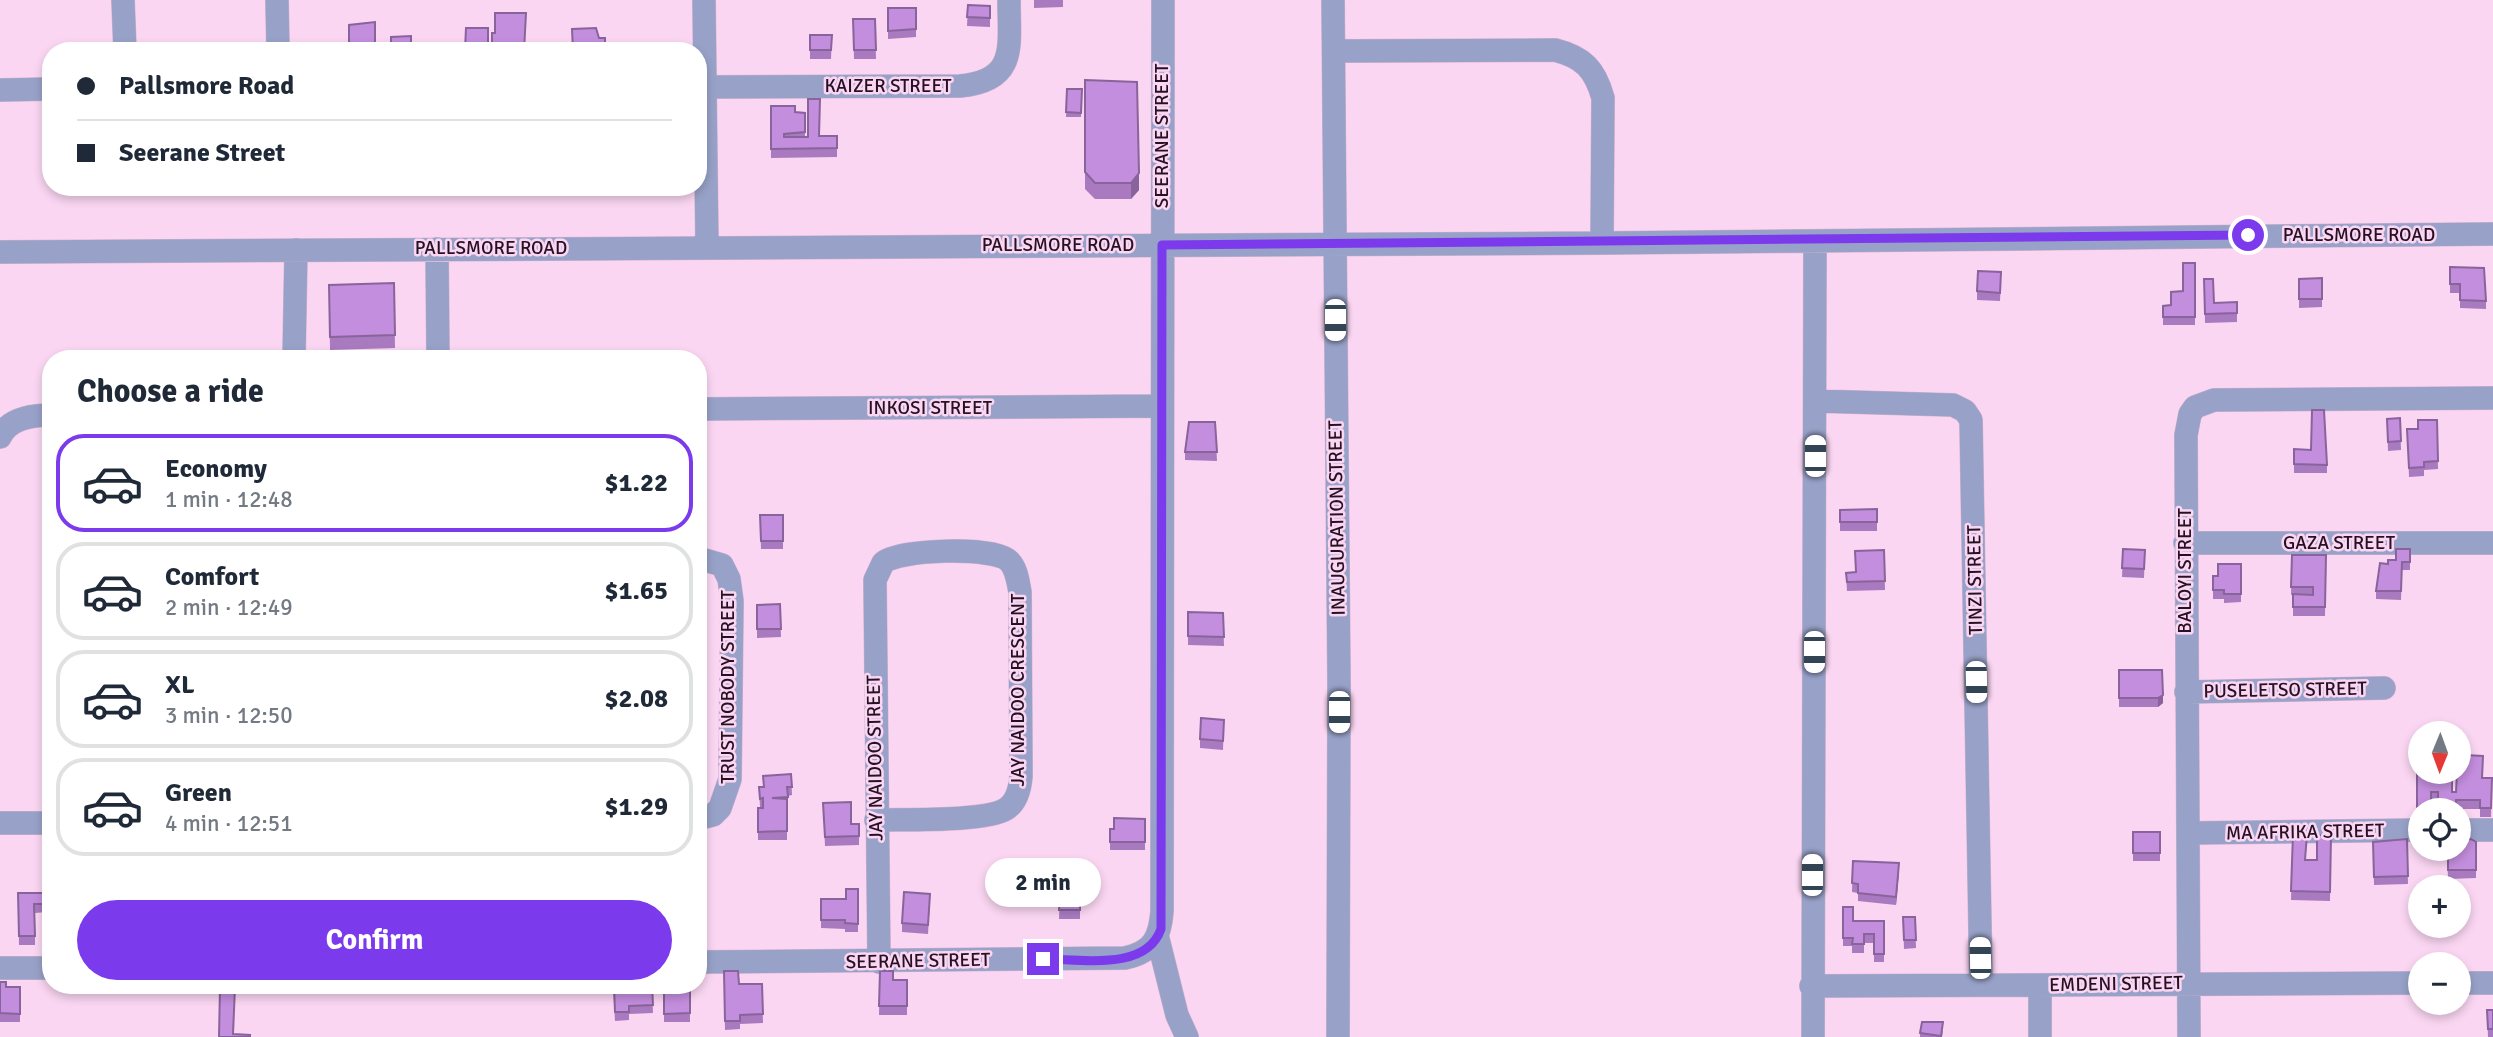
<!DOCTYPE html>
<html lang="en">
<head>
<meta charset="utf-8">
<style>
  :root { --surface:#fff; --page:#f6f6f7; --text:#1f2937; --muted:#747a83; --line:#e0e1e3; --accent:#7c3aed }
  body { margin:0; font-family:Signika,sans-serif; background:var(--page); color:var(--text); height:100vh; display:flex; flex-direction:column; font-size:26px; white-space:nowrap }
  * { box-sizing:border-box; margin:0 }
  p { font-size:23px; color:var(--muted) }
  .icon { flex:none; width:38px; height:38px; fill:none; stroke:currentColor; stroke-width:2; stroke-linecap:round; stroke-linejoin:round }
  .map { position:relative; flex:1; overflow:hidden }
  .side { position:absolute; left:42px; top:350px; width:665px; height:644px; display:flex; flex-direction:column; background:var(--surface); border-radius:28px; box-shadow:0 4px 10px #0003 }
  .side>* { flex:none }
  .banner { position:absolute; left:42px; top:42px; width:665px; height:154px; border-radius:28px; box-shadow:0 4px 10px #0003; display:grid; align-content:center; height:154px; padding:0 35px; background:var(--surface) }
  .needle { width:46px; rotate:181deg }
  .controls { position:absolute; left:2408px; top:721px; display:grid; gap:14px }
  .controls a { display:grid; place-items:center; width:63px; height:63px; border-radius:50%; background:var(--surface); box-shadow:0 4px 10px #0003; font-size:35px }
  .end { position:absolute; width:32px; height:32px; margin:-16px; border:9px solid #7c3aed; background:#fff; box-shadow:0 0 0 4px #fff }
  .from { border-radius:50% }
  .bubble { position:absolute; height:49px; border-radius:24px; background:var(--surface); box-shadow:0 4px 10px #0003; font-size:23px; font-weight:700; line-height:49px; text-align:center }
  .car { position:absolute; width:21px; height:42px; margin:-21px -10px; border-radius:9px; box-shadow:0 0 5px 2px #0007; background:linear-gradient(#fff 24%,#345 0 40%,#fff 0 76%,#345 0 86%,#fff 0) }
  .banner b { display:flex; align-items:center; gap:24px; height:66px; font-size:26px }
  .banner b+b { border-top:2px solid var(--line) }
  .banner i { width:18px; height:18px; background:var(--text) }
  ul { padding:0; list-style:none }
  li { display:flex; align-items:center; gap:21px; height:98px; margin:0 14px 10px; padding:0 21px; border:4px solid var(--line); border-radius:28px }
  li div { flex:1 }
  li b { display:block; font-size:26px }
  li em { font-style:normal; font-weight:700 }
  li.on { border-color:var(--accent) }
  li>.icon { width:63px; height:63px; stroke-width:1.5 }
  h2 { padding:0 35px; font-size:32px; line-height:84px }
  .button { display:flex; gap:14px; margin-top:auto; padding:14px 35px }
  .button a { flex:1; height:80px; border-radius:42px; background:var(--accent); color:#fff; font-size:28px; font-weight:700; line-height:80px; text-align:center }
  .map>svg:first-child { display:block }
  .lines { fill:none; stroke-linecap:round; stroke-linejoin:round }
  .minor-casing { stroke:#d4b3cd; stroke-width:24 }
  .minor { stroke:#98a2c8; stroke-width:23 }
  .wall { fill:#a97abf }
  .shaded-wall { fill:#89639b }
  .building { fill:#c48ede; stroke:#89639b; stroke-width:2 }
  .route { stroke:#7c3aed; stroke-width:9 }
  .labels { text-anchor:middle; dominant-baseline:central; stroke-width:5; stroke-linejoin:round; paint-order:stroke }
  .street-label { font-size:19px; fill:#261122; stroke:#fad6f2 }
</style>
</head>
<body>
<div class="map">
<svg width="2493" height="1037" viewBox="0 0 2493 1037">
  <rect width="100%" height="100%" fill="#fad6f2"/>
  <g class="lines">
    <defs>
      <path id="minor" d="M 123,0 L 125,51
        M 277,0 L 278,51
        M 704,0 L 707,247
        M 1333,0 L 1339,685 L 1338,1037
        M 1334,51 L 1555,50 C 1583,57 1595,69 1603,98 L 1602,243
        M 698,87 L 960,86 C 1018,81 1009,46 1009,0
        M 0,90 L 51,89
        M 437,249 L 438,359
        M 0,252 L 1602,243 L 2493,234
        M 294,359 L 296,250
        M 1816,401 L 1953,405 L 1965,411 L 1971,420 L 1981,985
        M 698,409 L 1162,406
        M 0,437 C 9,418 32,415 51,415
        M 2185,543 L 2493,543
        M 698,558 L 722,565 L 729,579 L 732,601 L 730,779 L 720,808 L 713,815 L 698,819
        M 2186,692 L 2384,688
        M 876,820 C 903,819 985,822 1006,809 C 1017,802 1020,789 1021,776 L 1020,592 C 1018,582 1017,569 1009,561 C 994,546 898,549 883,563 L 875,580 L 879,962
        M 0,823 L 51,823
        M 2459,830 L 2493,830
        M 2190,833 L 2420,830
        M 1158,939 L 1177,1015 L 1187,1037
        M 698,962 L 1125,958 C 1153,952 1160,938 1162,911 L 1163,0
        M 0,968 L 51,968
        M 2459,983 L 2493,983
        M 1811,986 L 2420,983
        M 1813,1037 L 1815,241
        M 2040,1037 L 2040,985
        M 2189,1037 L 2186,435 L 2190,414 L 2195,407 L 2214,400 L 2493,398"/>
    </defs>
    <!-- minor casing -->
    <use href="#minor" class="minor-casing"/>
    <!-- minor -->
    <use href="#minor" class="minor"/>
  </g>
  <!-- wall -->
  <path class="wall" d="M 1034,0 L 1063,0 L 1063,7 L 1034,8 Z
    M 968,5 L 990,6 L 990,27 L 967,26 Z
    M 888,8 L 916,8 L 916,37 L 888,39 Z
    M 853,19 L 875,19 L 876,59 L 854,59 Z
    M 526,22 L 524,51 L 492,51 L 492,33 L 495,33 Z
    M 810,35 L 832,35 L 831,59 L 810,59 Z
    M 1085,80 L 1139,190 L 1131,199 L 1095,199 L 1085,189 Z
    M 1067,89 L 1082,89 L 1081,117 L 1066,117 Z
    M 771,106 L 795,112 L 805,113 L 805,137 L 837,136 L 837,157 L 771,158 Z
    M 2195,263 L 2195,325 L 2163,325 L 2163,306 L 2171,305 L 2183,291 Z
    M 2450,267 L 2486,301 L 2486,309 L 2460,308 L 2460,293 L 2450,293 Z
    M 2322,278 L 2322,307 L 2299,308 L 2299,279 Z
    M 2204,279 L 2214,303 L 2237,302 L 2237,322 L 2205,323 Z
    M 2001,281 L 2000,301 L 1977,300 L 1977,291 Z
    M 394,283 L 395,348 L 330,350 L 329,285 Z
    M 2400,418 L 2401,450 L 2388,451 L 2387,419 Z
    M 2437,420 L 2438,469 L 2424,470 L 2424,476 L 2409,477 L 2407,429 L 2418,429 Z
    M 1215,422 L 1217,461 L 1185,460 L 1185,452 Z
    M 2294,449 L 2311,450 L 2327,465 L 2327,473 L 2294,473 Z
    M 1877,509 L 1877,531 L 1840,531 L 1840,510 Z
    M 760,515 L 783,515 L 783,549 L 761,549 Z
    M 2123,549 L 2145,550 L 2144,578 L 2122,577 Z
    M 2410,549 L 2410,570 L 2402,570 L 2401,600 L 2376,599 L 2376,591 L 2388,564 L 2396,560 Z
    M 1884,550 L 1885,590 L 1847,591 L 1846,573 L 1856,572 Z
    M 2292,555 L 2326,555 L 2325,616 L 2293,616 L 2293,595 L 2291,595 Z
    M 2241,564 L 2241,602 L 2224,603 L 2224,599 L 2213,599 L 2213,576 L 2218,576 Z
    M 780,604 L 781,637 L 757,638 L 757,605 Z
    M 1188,612 L 1223,613 L 1224,646 L 1188,645 Z
    M 2119,670 L 2162,670 L 2163,703 L 2158,707 L 2119,707 Z
    M 1224,720 L 1223,750 L 1200,748 L 1200,739 Z
    M 2417,755 L 2452,792 L 2456,792 L 2483,778 L 2492,778 L 2491,817 L 2480,817 L 2480,809 L 2456,809 L 2456,810 L 2438,810 L 2438,801 L 2431,801 L 2431,810 L 2420,810 L 2420,815 L 2417,815 Z
    M 791,774 L 792,795 L 788,796 L 788,805 L 787,805 L 787,840 L 758,840 L 758,808 L 763,808 L 763,807 L 760,807 L 759,787 L 763,787 L 763,776 Z
    M 823,803 L 851,824 L 859,824 L 859,845 L 825,846 Z
    M 1145,819 L 1145,850 L 1110,850 L 1110,829 L 1114,829 Z
    M 2133,832 L 2160,832 L 2160,861 L 2133,861 Z
    M 2293,834 L 2307,843 L 2305,860 L 2317,860 L 2331,836 L 2330,901 L 2291,900 Z
    M 2407,839 L 2408,884 L 2374,885 L 2373,842 Z
    M 2476,842 L 2476,878 L 2448,879 L 2447,849 Z
    M 1853,861 L 1899,871 L 1896,905 L 1858,901 L 1858,893 L 1852,892 Z
    M 858,889 L 858,932 L 845,932 L 845,929 L 821,928 L 821,899 L 846,899 Z
    M 18,893 L 51,893 L 51,936 L 47,936 L 47,912 L 35,913 L 35,945 L 19,945 Z
    M 1060,893 L 1080,893 L 1080,919 L 1059,919 Z
    M 930,902 L 928,934 L 902,932 L 902,923 Z
    M 1843,907 L 1853,921 L 1884,921 L 1884,962 L 1874,962 L 1874,943 L 1864,943 L 1864,953 L 1852,953 L 1852,946 L 1843,946 Z
    M 1903,917 L 1915,917 L 1916,948 L 1904,949 Z
    M 724,971 L 739,984 L 762,984 L 763,1023 L 740,1024 L 740,1029 L 725,1030 Z
    M 880,971 L 893,980 L 907,980 L 907,1015 L 879,1015 Z
    M 0,982 L 6,987 L 20,987 L 20,1022 L 0,1022 Z
    M 613,985 L 652,985 L 653,1013 L 629,1014 L 629,1020 L 615,1021 Z
    M 664,985 L 690,985 L 690,1022 L 664,1022 Z
    M 2487,1010 L 2493,1010 L 2493,1037 L 2488,1037 Z
    M 1943,1031 L 1942,1037 L 1920,1037 L 1920,1033 Z"/>
  <!-- shaded-wall -->
  <path class="shaded-wall" d="M 1139,173 L 1139,190 L 1131,199 L 1131,183 Z
    M 2163,695 L 2163,703 L 2158,707 L 2158,698 Z
    M 1899,863 L 1899,871 L 1896,905 L 1896,897 Z"/>
  <!-- building -->
  <path class="building" d="M 968,5 L 990,6 L 990,18 L 967,17 Z
    M 888,8 L 916,8 L 916,29 L 888,31 Z
    M 495,13 L 526,13 L 524,51 L 511,51 L 511,49 L 492,49 L 492,33 L 495,33 Z
    M 853,19 L 875,19 L 876,50 L 854,50 Z
    M 375,22 L 375,51 L 349,51 L 349,25 Z
    M 466,28 L 488,28 L 488,51 L 465,50 Z
    M 596,28 L 599,38 L 605,38 L 605,51 L 597,51 L 597,50 L 573,51 L 572,29 Z
    M 810,35 L 832,35 L 831,50 L 810,50 Z
    M 411,36 L 411,51 L 391,51 L 391,37 Z
    M 1085,80 L 1137,82 L 1139,173 L 1131,183 L 1095,183 L 1085,172 Z
    M 1067,89 L 1082,89 L 1081,113 L 1066,112 Z
    M 808,99 L 820,99 L 819,136 L 837,136 L 837,148 L 771,149 L 771,106 L 795,106 L 795,112 L 805,113 L 805,132 L 784,134 L 784,137 L 808,137 Z
    M 2183,263 L 2195,263 L 2195,317 L 2163,317 L 2163,306 L 2171,305 L 2171,292 L 2183,291 Z
    M 2450,267 L 2484,268 L 2486,301 L 2460,300 L 2460,284 L 2450,284 Z
    M 1978,271 L 2001,272 L 2000,293 L 1977,291 Z
    M 2322,278 L 2322,299 L 2299,299 L 2299,279 Z
    M 2204,279 L 2213,279 L 2214,303 L 2237,302 L 2237,313 L 2205,314 Z
    M 394,283 L 395,335 L 330,337 L 329,285 Z
    M 275,351 L 275,359 L 237,359 L 237,354 Z
    M 179,353 L 205,354 L 205,359 L 179,359 Z
    M 2312,410 L 2324,410 L 2327,465 L 2294,464 L 2294,449 L 2311,450 Z
    M 2400,418 L 2401,441 L 2388,442 L 2387,419 Z
    M 2418,420 L 2437,420 L 2438,461 L 2424,462 L 2424,467 L 2409,468 L 2407,429 L 2418,429 Z
    M 1189,422 L 1215,422 L 1217,452 L 1185,452 Z
    M 1877,509 L 1877,522 L 1840,522 L 1840,510 Z
    M 760,515 L 783,515 L 783,541 L 761,541 Z
    M 2123,549 L 2145,550 L 2144,569 L 2122,568 Z
    M 2396,549 L 2410,549 L 2410,562 L 2402,562 L 2401,591 L 2376,591 L 2380,563 L 2388,564 L 2388,560 L 2396,560 Z
    M 1884,550 L 1885,581 L 1847,582 L 1846,573 L 1856,572 L 1855,551 Z
    M 2292,555 L 2326,555 L 2325,607 L 2293,607 L 2293,594 L 2313,595 L 2313,587 L 2291,587 Z
    M 2218,564 L 2241,564 L 2241,594 L 2224,594 L 2224,590 L 2213,590 L 2213,576 L 2218,576 Z
    M 780,604 L 781,629 L 757,629 L 757,605 Z
    M 1188,612 L 1223,613 L 1224,637 L 1188,636 Z
    M 2119,670 L 2162,670 L 2163,695 L 2158,698 L 2119,698 Z
    M 1201,718 L 1224,720 L 1223,741 L 1200,739 Z
    M 2417,755 L 2420,755 L 2420,772 L 2452,772 L 2452,792 L 2456,792 L 2457,772 L 2459,772 L 2459,766 L 2464,766 L 2465,755 L 2483,756 L 2482,778 L 2492,778 L 2491,808 L 2480,808 L 2480,800 L 2456,800 L 2456,806 L 2438,806 L 2438,792 L 2431,792 L 2431,807 L 2417,807 Z
    M 791,774 L 792,787 L 787,787 L 788,797 L 772,798 L 787,799 L 787,831 L 758,832 L 758,808 L 763,808 L 763,798 L 760,799 L 759,787 L 764,787 L 763,776 Z
    M 851,802 L 851,824 L 859,824 L 859,836 L 825,837 L 823,803 Z
    M 1114,818 L 1145,819 L 1145,842 L 1110,842 L 1110,829 L 1114,829 Z
    M 2133,832 L 2160,832 L 2160,853 L 2133,853 Z
    M 2293,834 L 2307,834 L 2305,860 L 2317,860 L 2317,835 L 2331,836 L 2330,892 L 2291,891 Z
    M 2407,839 L 2408,876 L 2374,877 L 2373,842 Z
    M 2471,839 L 2476,842 L 2476,870 L 2448,870 L 2448,849 L 2459,849 L 2459,840 Z
    M 1853,861 L 1899,863 L 1896,897 L 1858,893 L 1858,884 L 1852,883 Z
    M 846,889 L 858,889 L 858,924 L 845,923 L 845,920 L 821,920 L 821,899 L 846,899 Z
    M 904,892 L 930,894 L 928,925 L 902,923 Z
    M 18,893 L 51,893 L 51,927 L 47,927 L 47,904 L 34,904 L 35,936 L 19,936 Z
    M 1060,893 L 1080,893 L 1080,910 L 1059,910 Z
    M 1843,907 L 1853,907 L 1853,921 L 1884,921 L 1884,954 L 1874,954 L 1874,934 L 1864,934 L 1864,944 L 1852,944 L 1853,938 L 1843,938 Z
    M 1903,917 L 1915,917 L 1916,940 L 1904,940 Z
    M 724,971 L 738,971 L 739,984 L 762,984 L 763,1014 L 740,1015 L 740,1021 L 725,1021 Z
    M 880,971 L 893,971 L 893,980 L 907,980 L 907,1006 L 879,1006 Z
    M 0,982 L 6,982 L 6,987 L 20,987 L 20,1014 L 0,1013 Z
    M 614,985 L 652,985 L 653,1005 L 629,1006 L 629,1012 L 615,1012 Z
    M 664,985 L 690,985 L 690,1013 L 664,1014 Z
    M 220,987 L 235,987 L 233,1034 L 250,1035 L 250,1037 L 219,1037 Z
    M 2487,1010 L 2493,1010 L 2493,1029 L 2488,1029 Z
    M 1922,1022 L 1943,1022 L 1941,1036 L 1920,1033 Z"/>
  <g class="lines">
    <!-- route -->
    <path class="route" d="M 1043,959 C 1080,959 1146,972 1161,929 L 1162,245 L 2248,235"/>
  </g>
  <g class="labels">
    <!-- street labels -->
    <g class="street-label">
      <text x="888" y="86">KAIZER STREET</text>
      <text transform="translate(1162 136) rotate(-90)">SEERANE STREET</text>
      <text x="2359" y="235">PALLSMORE ROAD</text>
      <text x="1058" y="245">PALLSMORE ROAD</text>
      <text x="491" y="248">PALLSMORE ROAD</text>
      <text x="930" y="408">INKOSI STREET</text>
      <text transform="translate(1337 518) rotate(-91)">INAUGURATION STREET</text>
      <text x="2339" y="543">GAZA STREET</text>
      <text transform="translate(2185 571) rotate(-90)">BALOYI STREET</text>
      <text transform="translate(1975 580) rotate(-91)">TINZI STREET</text>
      <text transform="translate(728 687) rotate(-90)">TRUST NOBODY STREET</text>
      <text transform="translate(1018 690) rotate(-90)">JAY NAIDOO CRESCENT</text>
      <text transform="translate(2285 690) rotate(-1)">PUSELETSO STREET</text>
      <text transform="translate(875 758) rotate(-91)">JAY NAIDOO STREET</text>
      <text transform="translate(2305 832) rotate(-1)">MA AFRIKA STREET</text>
      <text transform="translate(918 961) rotate(-1)">SEERANE STREET</text>
      <text transform="translate(2116 984) rotate(-1)">EMDENI STREET</text>
    </g>
  </g>
</svg>
<div class="controls">
<a><svg class="needle" viewBox="-14 -14 28 28"><path d="M0-13l5 13h-10z" fill="#e53935"/><path d="M0 13l5-13h-10z" fill="#747a83"/></svg></a>
<a><svg class="icon" aria-label="locate" viewBox="0 0 24 24"><circle cx="12" cy="12" r="6"/><path d="M12 2v4M12 18v4M2 12h4M18 12h4"/></svg></a>
<a>+</a>
<a>−</a>
</div>
<i class="end from" style="left:2248px;top:235px"></i>
<i class="end" style="left:1043px;top:959px"></i>
<div class="bubble" style="left:985px;top:858px;width:116px">2 min</div>
<i class="car" style="left:1335px;top:320px;rotate:180deg"></i>
<i class="car" style="left:1815px;top:456px;rotate:0deg"></i>
<i class="car" style="left:1814px;top:652px;rotate:180deg"></i>
<i class="car" style="left:1976px;top:682px;rotate:179deg"></i>
<i class="car" style="left:1339px;top:712px;rotate:180deg"></i>
<i class="car" style="left:1812px;top:875px;rotate:0deg"></i>
<i class="car" style="left:1980px;top:958px;rotate:359deg"></i>
<div class="banner">
<b><i class="from"></i>Pallsmore Road</b>
<b><i></i>Seerane Street</b>
</div>
<section class="side">
<h2>Choose a ride</h2>
<ul>
<li class="on"><svg class="icon" aria-label="car" viewBox="0 0 24 24"><path d="M5 17H2v-5l4-1 3-4h7l3 4 3 1v5h-3M9 17h6M6 11h13"/><circle cx="7" cy="17" r="2"/><circle cx="17" cy="17" r="2"/></svg><div><b>Economy</b><p>1 min · 12:48</p></div><em>$1.22</em></li>
<li><svg class="icon" aria-label="car" viewBox="0 0 24 24"><path d="M5 17H2v-5l4-1 3-4h7l3 4 3 1v5h-3M9 17h6M6 11h13"/><circle cx="7" cy="17" r="2"/><circle cx="17" cy="17" r="2"/></svg><div><b>Comfort</b><p>2 min · 12:49</p></div><em>$1.65</em></li>
<li><svg class="icon" aria-label="car" viewBox="0 0 24 24"><path d="M5 17H2v-5l4-1 3-4h7l3 4 3 1v5h-3M9 17h6M6 11h13"/><circle cx="7" cy="17" r="2"/><circle cx="17" cy="17" r="2"/></svg><div><b>XL</b><p>3 min · 12:50</p></div><em>$2.08</em></li>
<li><svg class="icon" aria-label="car" viewBox="0 0 24 24"><path d="M5 17H2v-5l4-1 3-4h7l3 4 3 1v5h-3M9 17h6M6 11h13"/><circle cx="7" cy="17" r="2"/><circle cx="17" cy="17" r="2"/></svg><div><b>Green</b><p>4 min · 12:51</p></div><em>$1.29</em></li>
</ul>
<div class="button"><a>Confirm</a></div>
</section>
</div>
</body>
</html>
